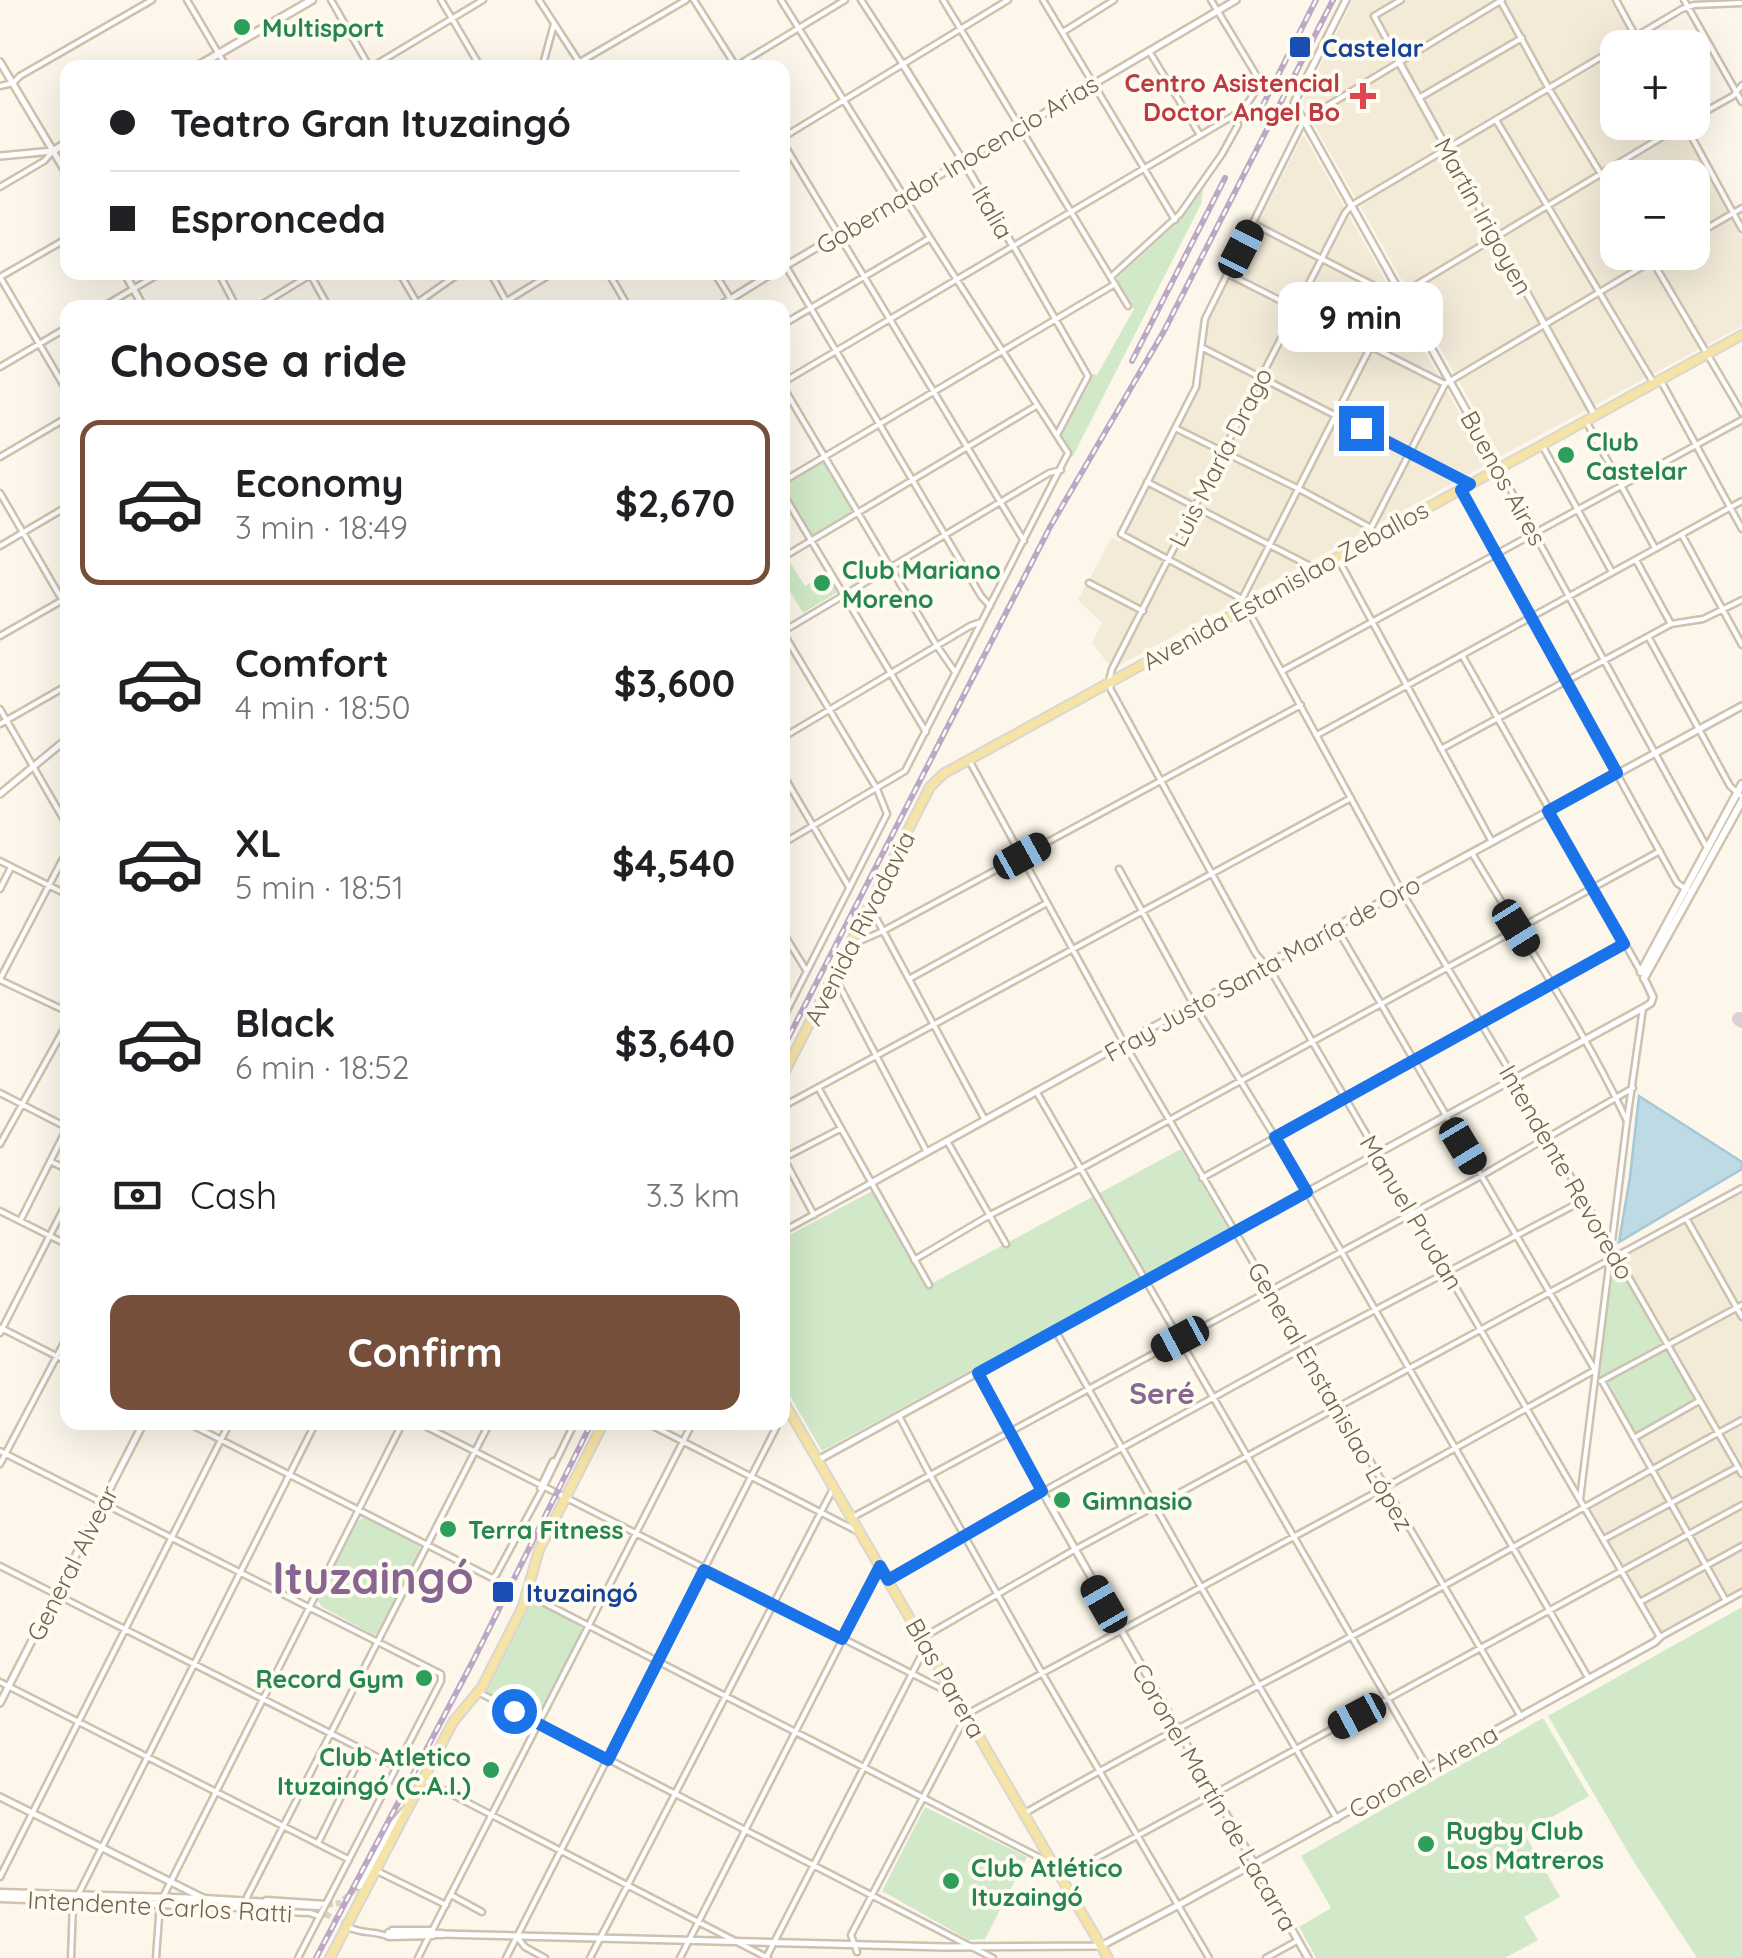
<!DOCTYPE html>
<html lang="en">
<head>
<meta charset="utf-8">
<style>
  :root { --surface:#fff; --page:#f6f6f6; --text:#202124; --muted:#757577; --line:#e0e0e0; --accent:#764f3a }
  body { margin:0; font-family:Quicksand,sans-serif; background:var(--page); color:var(--text); height:100vh; display:flex; flex-direction:column; font-size:38px; white-space:nowrap }
  * { box-sizing:border-box; margin:0 }
  p { font-size:32px; color:var(--muted) }
  .icon { flex:none; width:55px; height:55px; fill:none; stroke:currentColor; stroke-width:2; stroke-linecap:round; stroke-linejoin:round }
  .map { position:relative; flex:1; overflow:hidden }
  .panel { position:absolute; left:60px; top:300px; width:730px; height:1130px; display:flex; flex-direction:column; background:var(--surface); border-radius:20px; box-shadow:0 10px 40px #0002 }
  .panel>* { flex:none }
  .guide { position:absolute; left:60px; top:60px; width:730px; height:220px; border-radius:20px; box-shadow:0 10px 40px #0002; display:grid; align-content:center; height:220px; padding:0 50px; background:var(--surface) }
  .fabs { position:absolute; left:1600px; top:30px; display:grid; gap:20px }
  .fabs a { display:grid; place-items:center; width:110px; height:110px; border-radius:20px; background:var(--surface); box-shadow:0 10px 40px #0002; font-size:50px }
  .end { position:absolute; width:45px; height:45px; margin:-22px; border:12px solid #1a73e8; background:#fff; box-shadow:0 0 0 5px #fff }
  .from { border-radius:50% }
  .bubble { position:absolute; height:70px; border-radius:20px; background:var(--surface); box-shadow:0 10px 40px #0002; font-size:32px; font-weight:800; line-height:70px; text-align:center }
  .car { position:absolute; width:30px; height:60px; margin:-30px -15px; border-radius:12px; box-shadow:0 0 8px 2px #0007; background:linear-gradient(#222 24%,#8ab4d8 0 40%,#222 0 76%,#8ab4d8 0 86%,#222 0) }
  .guide b { display:flex; align-items:center; gap:35px; height:95px; font-size:38px }
  .guide b+b { border-top:2px solid var(--line) }
  .guide i { width:25px; height:25px; background:var(--text) }
  ul { padding:0; list-style:none }
  li { display:flex; align-items:center; gap:30px; height:165px; margin:0 20px 15px; padding:0 30px; border:5px solid transparent; border-radius:20px }
  li div { flex:1 }
  li b { display:block; font-size:38px }
  li em { font-style:normal; font-weight:800 }
  li.selected { border-color:var(--accent) }
  li>.icon { width:90px; height:90px; stroke-width:1.5 }
  h2 { padding:0 50px; font-size:45px; line-height:120px }
  .pay { display:flex; align-items:center; gap:25px; height:110px; padding:0 50px; font-size:38px }
  .pay p { margin-inline-start:auto }
  .cta { display:flex; gap:20px; margin-top:auto; padding:20px 50px }
  .cta a { flex:1; height:115px; border-radius:20px; background:var(--accent); color:#fff; font-size:40px; font-weight:800; line-height:115px; text-align:center }
  .map>svg:first-child { display:block }
  .residential { fill:#f3ead8; fill-rule:evenodd }
  .green { fill:#d1e9c8 }
  .water { fill:#bedae5; stroke:#a5c7d6; stroke-width:2.5 }
  .lines { fill:none; stroke-linecap:round; stroke-linejoin:round }
  .taxiway { stroke:#dccfd8; stroke-width:14 }
  .secondary-tunnel { stroke:#dad2c3; stroke-width:6; stroke-dasharray:6 3; stroke-linecap:butt }
  .minor-casing { stroke:#cdc1b0; stroke-width:9 }
  .tertiary-casing { stroke:#cdc1b0; stroke-width:10 }
  .secondary-casing { stroke:#d0c2ad; stroke-width:11 }
  .primary-casing { stroke:#dbd6d1; stroke-width:12 }
  .minor { stroke:#fff; stroke-width:4 }
  .tertiary { stroke:#fff; stroke-width:5 }
  .secondary { stroke:#fff; stroke-width:6 }
  .primary { stroke:#f6e4a6; stroke-width:8 }
  .rail-casing { stroke:#bca7c6; stroke-width:6 }
  .rail { stroke:#fefbf0; stroke-width:2.5; stroke-dasharray:8; stroke-linecap:butt }
  .route { stroke:#1a73e8; stroke-width:12 }
  .leisure-dot { fill:#2e9e5b; stroke:#fefbf0; stroke-width:4 }
  .transit-dot { fill:#1a4fb4; stroke:#fefbf0; stroke-width:4 }
  .health-dot { fill:#e0444e; stroke:#fefbf0; stroke-width:4 }
  .labels { text-anchor:middle; dominant-baseline:central; stroke-width:8; stroke-linejoin:round; paint-order:stroke }
  .leisure-label { font-size:25px; font-weight:bold; fill:#27864d; stroke:#fefbf0; text-anchor:start }
  .transit-label { font-size:25px; font-weight:bold; fill:#164399; stroke:#fefbf0; text-anchor:start }
  .health-label { font-size:25px; font-weight:bold; fill:#be3a42; stroke:#fefbf0; text-anchor:end }
  .street-label { font-size:25px; fill:#75624e; stroke:#fefbf0 }
  .quarter-label { font-size:30px; font-weight:bold; fill:#896691; stroke:#fefbf0 }
  .town-label { font-size:45px; font-weight:bold; fill:#896691; stroke:#fefbf0 }
</style>
</head>
<body>
<div class="map">
<svg width="1742" height="1958" viewBox="0 0 1742 1958">
  <rect width="100%" height="100%" fill="#fcf7ea"/>
  <!-- residential -->
  <path class="residential" d="M 1353,0 L 1611,0 L 1637,47 L 1618,48 L 1618,122 L 1678,123 L 1742,238 L 1742,326 L 1501,456 L 1302,103 ZM 1618,178 L 1692,178 L 1692,252 L 1618,252 Z
    M 1302,137 L 1305,137 L 1488,464 L 1120,665 L 1108,664 L 1092,643 L 1102,623 L 1078,600 L 1112,537 L 1120,542 L 1199,388 L 1209,321 Z
    M 1742,1189 L 1742,1418 L 1720,1429 L 1715,1425 L 1620,1258 Z
    M 1694,1406 L 1700,1408 L 1717,1437 L 1742,1424 L 1742,1588 L 1661,1631 L 1658,1628 L 1590,1513 L 1590,1509 L 1655,1471 L 1639,1443 L 1640,1437 Z"/>
  <!-- green -->
  <path class="green" d="M 1203,189 L 1201,204 L 1072,458 L 1060,434 L 1093,374 L 1097,375 L 1134,309 L 1116,279 L 1180,220 Z
    M 824,461 L 855,512 L 812,538 L 782,485 Z
    M 787,558 L 805,586 L 827,573 L 838,592 L 803,613 L 783,580 L 783,561 Z
    M 1181,1149 L 1229,1231 L 822,1451 L 783,1384 L 782,1239 L 874,1190 L 929,1285 Z
    M 1614,1266 L 1620,1267 L 1662,1342 L 1657,1349 L 1651,1349 L 1631,1360 L 1633,1362 L 1600,1378 L 1597,1374 L 1611,1271 Z
    M 1663,1351 L 1667,1352 L 1693,1396 L 1693,1401 L 1635,1433 L 1608,1382 Z
    M 363,1517 L 370,1518 L 417,1542 L 421,1549 L 380,1631 L 374,1635 L 322,1607 L 318,1601 L 357,1522 Z
    M 535,1602 L 578,1623 L 583,1630 L 539,1714 L 534,1716 L 490,1695 L 486,1690 L 530,1603 Z
    M 1742,1607 L 1742,1958 L 1697,1958 L 1634,1862 L 1548,1716 Z
    M 1543,1718 L 1589,1796 L 1524,1833 L 1560,1897 L 1524,1917 L 1538,1940 L 1505,1958 L 1316,1958 L 1299,1927 L 1331,1908 L 1301,1856 Z
    M 925,1807 L 1027,1857 L 985,1939 L 969,1940 L 882,1891 Z"/>
  <!-- water -->
  <path class="water" d="M 1639,1096 L 1742,1162 L 1742,1169 L 1619,1242 L 1630,1177 Z"/>
  <g class="lines">
    <!-- taxiway -->
    <path class="taxiway" d="M 1739,1019 L 1742,1021"/>
    <!-- secondary-tunnel -->
    <path class="secondary-tunnel" d="M 318,1906 L 340,1903 L 359,1886
      M 317,1910 L 360,1931"/>
    <defs>
      <path id="minor" d="M 187,0 L 227,68
        M 331,0 L 370,68
        M 441,0 L 481,68
        M 539,0 L 583,68
        M 694,0 L 737,68
        M 781,0 L 930,238 L 1068,453 L 905,771 L 782,844
        M 861,0 L 902,63
        M 943,0 L 1128,306
        M 1043,0 L 1175,220
        M 1500,0 L 1549,89 L 1618,202
        M 1616,0 L 1642,48
        M 1684,0 L 1742,102
        M 1742,3 L 1694,5 L 1682,9 L 1352,205 L 1345,213 L 1112,669 L 1109,681 L 1111,690 L 1256,954 L 1271,971 L 1660,1637 L 1742,1592
        M 1063,32 L 1114,0
        M 1149,51 L 1200,135
        M 580,62 L 686,0
        M 1399,62 L 1374,16 L 1401,0
        M 370,68 L 483,0
        M 542,68 L 554,24
        M 733,68 L 845,0
        M 0,86 L 13,83 L 20,76 L 152,0
        M 1419,98 L 1522,38
        M 1692,119 L 1733,96 L 1742,85
        M 1496,120 L 1653,382
        M 1687,122 L 1396,297 L 1242,599 L 1402,892 L 1515,1080 L 1742,1474
        M 1684,123 L 1742,229
        M 782,138 L 1008,0
        M 782,141 L 1024,541
        M 0,187 L 44,161 L 53,151
        M 1254,224 L 1396,297
        M 1692,237 L 1742,208
        M 1014,247 L 1088,376 L 1057,435
        M 1647,252 L 1742,413
        M 787,268 L 981,596 L 990,606
        M 218,272 L 237,308
        M 309,272 L 329,308
        M 399,272 L 420,308
        M 490,272 L 510,308
        M 608,272 L 629,308
        M 714,272 L 736,308
        M 1228,274 L 1445,384
        M 1112,276 L 1180,214 L 1222,154 L 1238,125 L 1236,115
        M 0,277 L 68,393
        M 0,277 L 68,238
        M 507,301 L 554,272
        M 101,308 L 162,272
        M 256,308 L 315,272
        M 410,308 L 461,272
        M 782,325 L 930,238
        M 1203,348 L 1470,484
        M 0,367 L 68,327
        M 1661,381 L 1742,529
        M 782,383 L 1243,110 L 1261,83 L 1211,0
        M 782,385 L 937,646 L 955,672
        M 1586,421 L 1655,548
        M 1175,428 L 1299,489 L 1371,528
        M 1542,445 L 1612,572
        M 0,457 L 68,417
        M 1499,469 L 1706,846
        M 782,482 L 1115,284
        M 1147,482 L 1316,569
        M 1461,490 L 1677,883 L 1687,890
        M 782,492 L 926,732
        M 0,493 L 68,610
        M 1682,535 L 1742,645
        M 1375,536 L 1371,528 L 1445,384 L 1667,252
        M 0,546 L 68,506
        M 1337,557 L 1492,842
        M 782,558 L 1036,406
        M 1636,560 L 1671,624
        M 1089,583 L 1143,611
        M 1242,599 L 1121,534 L 1196,387 L 1205,319 L 1304,120 L 1502,0
        M 782,631 L 877,789 L 887,814 L 782,1020
        M 782,632 L 1049,473 L 1061,470
        M 0,636 L 68,597
        M 1649,638 L 1730,786 L 1742,797
        M 1462,655 L 1641,972
        M 1282,671 L 1742,420
        M 0,709 L 68,827
        M 0,724 L 68,685
        M 1317,735 L 1742,501
        M 782,738 L 970,626 L 981,622
        M 1441,749 L 1671,624 L 1703,619 L 1742,600
        M 969,760 L 1124,1043 L 1521,1717
        M 782,773 L 849,887
        M 1472,853 C 1524,941 1583,1027 1627,1121
        M 0,861 L 68,895
        M 1119,869 L 1191,1000 L 1275,1137 L 1589,1679
        M 0,889 L 11,867
        M 868,912 L 875,916 L 985,1120
        M 782,931 L 806,970
        M 851,945 L 883,931 L 1301,705
        M 0,979 L 68,849
        M 909,979 L 1045,904
        M 0,980 L 68,1012
        M 833,981 L 840,987 L 927,1152
        M 819,1089 L 929,1285
        M 1036,1091 L 1427,1767
        M 0,1093 L 68,1128
        M 782,1107 L 1351,798
        M 947,1141 L 1006,1244
        M 0,1144 L 68,1022
        M 782,1159 L 840,1129
        M 784,1159 L 814,1215
        M 50,1161 L 68,1170
        M 1202,1178 L 1625,944
        M 0,1211 L 68,1245
        M 1686,1218 L 1742,1317
        M 20,1221 L 67,1128
        M 782,1232 L 871,1183
        M 914,1260 L 990,1215 L 1080,1169 L 1660,851
        M 1,1328 L 68,1362
        M 1055,1330 L 1201,1587 L 1337,1819
        M 0,1333 L 68,1200
        M 978,1373 L 1042,1491
        M 1601,1381 L 1742,1305
        M 1602,1381 L 1726,1601
        M 899,1416 L 930,1475 L 1042,1673 L 1209,1958
        M 186,1422 L 492,1578 L 496,1575 L 543,1488 L 575,1422
        M 417,1422 L 952,1694
        M 645,1422 L 855,1530
        M 1634,1438 L 1699,1401
        M 0,1451 L 441,1674 L 441,1681 L 298,1958
        M 0,1464 L 68,1335
        M 540,1488 L 553,1461
        M 1580,1499 L 1627,1121 L 1643,1008
        M 853,1517 L 1481,1176 L 1633,1088
        M 1604,1539 L 1736,1468
        M 0,1566 L 397,1767
        M 890,1578 L 964,1535 L 1303,1348 L 1584,1200
        M 527,1594 L 1052,1864
        M 1640,1602 L 1742,1546
        M 922,1638 L 1074,1550 L 1742,1188
        M 0,1682 L 348,1859
        M 478,1692 L 993,1958
        M 426,1781 L 768,1958
        M 1025,1813 C 1145,1744 1269,1681 1391,1615 C 1508,1551 1624,1484 1742,1420
        M 318,1843 L 364,1750
        M 379,1872 L 446,1905
        M 0,1877 L 230,1422
        M 1062,1877 L 1742,1505
        M 78,1895 L 316,1422
        M 164,1895 L 403,1422
        M 451,1895 L 482,1912
        M 247,1897 L 490,1422
        M 266,1900 L 326,1904
        M 259,1911 L 310,1913 L 319,1916
        M 346,1926 C 362,1935 376,1930 389,1937 L 433,1936
        M 392,1930 L 432,1930
        M 431,1933 L 693,1422
        M 517,1937 L 525,1947 L 545,1958
        M 857,1952 L 851,1935 L 967,1714 L 1384,1488 L 1595,1370 L 1336,927
        M 71,1958 L 73,1903
        M 156,1958 L 160,1903
        M 418,1958 L 428,1938
        M 506,1958 L 779,1422
        M 590,1958 L 834,1487
        M 680,1958 L 880,1566
        M 766,1958 L 922,1654 L 929,1649
        M 1266,1958 L 1297,1941"/>
      <path id="tertiary" d="M 1346,0 L 1294,103 L 1499,469
        M 0,62 L 68,176
        M 1399,62 L 1595,416
        M 902,63 L 963,161 L 1013,246
        M 0,156 L 53,151
        M 782,268 L 1236,0
        M 124,272 L 144,308
        M 716,308 L 774,272
        M 0,794 L 68,738
        M 871,1183 L 1265,965 L 1742,706
        M 818,1460 L 1643,1008 L 1651,1003 L 1653,997 L 1644,978
        M 1042,1491 L 1308,1958
        M 0,1703 L 144,1422
        M 0,1797 L 203,1898
        M 442,1934 L 945,1947 L 1101,1946 L 1177,1906 L 1655,1642 L 1660,1637"/>
      <path id="secondary" d="M 194,68 L 312,0
        M 53,151 L 68,142
        M 1641,972 L 1742,784
        M 1644,978 L 1742,801
        M 359,1886 L 394,1823 L 405,1811
        M 0,1893 L 205,1899 L 318,1906
        M 0,1898 L 264,1908
        M 389,1933 L 442,1934"/>
      <path id="primary" d="M 782,1077 L 930,787 L 943,774 L 1742,335
        M 782,1399 L 1108,1958
        M 330,1958 L 453,1722 L 482,1687 L 516,1620 L 523,1606 L 539,1550 L 604,1422"/>
    </defs>
    <!-- minor casing -->
    <use href="#minor" class="minor-casing"/>
    <!-- tertiary casing -->
    <use href="#tertiary" class="tertiary-casing"/>
    <!-- secondary casing -->
    <use href="#secondary" class="secondary-casing"/>
    <!-- primary casing -->
    <use href="#primary" class="primary-casing"/>
    <!-- minor -->
    <use href="#minor" class="minor"/>
    <!-- tertiary -->
    <use href="#tertiary" class="tertiary"/>
    <!-- secondary -->
    <use href="#secondary" class="secondary"/>
    <!-- primary -->
    <use href="#primary" class="primary"/>
    <defs>
      <path id="rail" d="M 1262,107 L 1316,0
        M 1132,361 L 1225,178
        M 782,1050 L 1050,527 L 1164,331 L 1333,0
        M 316,1958 L 472,1663 L 592,1422"/>
    </defs>
    <!-- rail casing -->
    <use href="#rail" class="rail-casing"/>
    <!-- rail -->
    <use href="#rail" class="rail"/>
  </g>
  <g class="lines">
    <!-- route -->
    <path class="route" d="M 514,1711 L 608,1760 L 704,1570 L 842,1639 L 880,1566 L 888,1580 L 1042,1491 L 978,1373 L 1307,1192 L 1275,1137 L 1624,944 L 1548,811 L 1617,773 L 1461,490 L 1470,484 L 1361,428"/>
  </g>
  <!-- markers -->
  <g class="leisure-dot">
    <circle cx="242" cy="27" r="10"/>
    <circle cx="1566" cy="455" r="10"/>
    <circle cx="822" cy="583" r="10"/>
    <circle cx="1062" cy="1500" r="10"/>
    <circle cx="448" cy="1529" r="10"/>
    <circle cx="424" cy="1678" r="10"/>
    <circle cx="491" cy="1770" r="10"/>
    <circle cx="1426" cy="1844" r="10"/>
    <circle cx="951" cy="1881" r="10"/>
  </g>
  <g class="transit-dot">
    <rect x="1288" y="35" width="24" height="24" rx="5"/>
    <rect x="491" y="1580" width="24" height="24" rx="5"/>
  </g>
  <path class="health-dot" d="M1358 81h10v10h10v10h-10v10h-10v-10h-10v-10h10z"/>
  <g class="labels">
    <!-- leisure labels -->
    <g class="leisure-label">
      <text x="262" y="27">Multisport</text>
      <text x="1586" y="441">Club<tspan x="1586" dy="29">Castelar</tspan></text>
      <text x="842" y="569">Club Mariano<tspan x="842" dy="29">Moreno</tspan></text>
      <text x="1082" y="1500">Gimnasio</text>
      <text x="468" y="1529">Terra Fitness</text>
      <text x="404" y="1678" text-anchor="end">Record Gym</text>
      <text x="471" y="1756" text-anchor="end">Club Atletico<tspan x="471" dy="29">Ituzaingó (C.A.I.)</tspan></text>
      <text x="1446" y="1830">Rugby Club<tspan x="1446" dy="29">Los Matreros</tspan></text>
      <text x="971" y="1867">Club Atlético<tspan x="971" dy="29">Ituzaingó</tspan></text>
    </g>
    <!-- transit labels -->
    <g class="transit-label">
      <text x="1322" y="47">Castelar</text>
      <text x="526" y="1592">Ituzaingó</text>
    </g>
    <!-- health labels -->
    <g class="health-label">
      <text x="1340" y="82">Centro Asistencial<tspan x="1340" dy="29">Doctor Angel Bo</tspan></text>
    </g>
    <!-- street labels -->
    <g class="street-label">
      <text transform="translate(957 164) rotate(-31)">Gobernador Inocencio Arias</text>
      <text transform="translate(993 212) rotate(60)">Italia</text>
      <text transform="translate(1484 216) rotate(61)">Martín Irigoyen</text>
      <text transform="translate(1220 457) rotate(-63)">Luis María Drago</text>
      <text transform="translate(1504 478) rotate(61)">Buenos Aires</text>
      <text transform="translate(1285 585) rotate(-29)">Avenida Estanislao Zeballos</text>
      <text transform="translate(859 928) rotate(-63)">Avenida Rivadavia</text>
      <text transform="translate(1262 968) rotate(-29)">Fray Justo Santa María de Oro</text>
      <text transform="translate(1567 1172) rotate(60)">Intendente Revoredo</text>
      <text transform="translate(1412 1212) rotate(59)">Manuel Prudan</text>
      <text transform="translate(1331 1396) rotate(60)">General Enstanislao López</text>
      <text transform="translate(72 1563) rotate(-63)">General Alvear</text>
      <text transform="translate(946 1678) rotate(60)">Blas Parera</text>
      <text transform="translate(1423 1771) rotate(-29)">Coronel Arena</text>
      <text transform="translate(1215 1797) rotate(60)">Coronel Martín de Lacarra</text>
      <text transform="translate(160 1906) rotate(3)">Intendente Carlos Ratti</text>
    </g>
    <!-- quarter labels -->
    <g class="quarter-label">
      <text x="1162" y="1393">Seré</text>
    </g>
    <!-- town labels -->
    <g class="town-label">
      <text x="373" y="1577">Ituzaingó</text>
    </g>
  </g>
</svg>
<div class="fabs">
<a>+</a>
<a>−</a>
</div>
<i class="end from" style="left:514px;top:1711px"></i>
<i class="end" style="left:1361px;top:428px"></i>
<div class="bubble" style="left:1278px;top:282px;width:165px">9 min</div>
<i class="car" style="left:1241px;top:249px;rotate:27deg"></i>
<i class="car" style="left:1022px;top:856px;rotate:61deg"></i>
<i class="car" style="left:1516px;top:928px;rotate:148deg"></i>
<i class="car" style="left:1463px;top:1146px;rotate:149deg"></i>
<i class="car" style="left:1180px;top:1339px;rotate:242deg"></i>
<i class="car" style="left:1104px;top:1604px;rotate:330deg"></i>
<i class="car" style="left:1357px;top:1716px;rotate:242deg"></i>
<div class="guide">
<b><i class="from"></i>Teatro Gran Ituzaingó</b>
<b><i></i>Espronceda</b>
</div>
<section class="panel">
<h2>Choose a ride</h2>
<ul>
<li class="selected"><svg class="icon" aria-label="car" viewBox="0 0 24 24"><path d="M5 17H2v-5l4-1 3-4h7l3 4 3 1v5h-3M9 17h6M6 11h13"/><circle cx="7" cy="17" r="2"/><circle cx="17" cy="17" r="2"/></svg><div><b>Economy</b><p>3 min · 18:49</p></div><em>$2,670</em></li>
<li><svg class="icon" aria-label="car" viewBox="0 0 24 24"><path d="M5 17H2v-5l4-1 3-4h7l3 4 3 1v5h-3M9 17h6M6 11h13"/><circle cx="7" cy="17" r="2"/><circle cx="17" cy="17" r="2"/></svg><div><b>Comfort</b><p>4 min · 18:50</p></div><em>$3,600</em></li>
<li><svg class="icon" aria-label="car" viewBox="0 0 24 24"><path d="M5 17H2v-5l4-1 3-4h7l3 4 3 1v5h-3M9 17h6M6 11h13"/><circle cx="7" cy="17" r="2"/><circle cx="17" cy="17" r="2"/></svg><div><b>XL</b><p>5 min · 18:51</p></div><em>$4,540</em></li>
<li><svg class="icon" aria-label="car" viewBox="0 0 24 24"><path d="M5 17H2v-5l4-1 3-4h7l3 4 3 1v5h-3M9 17h6M6 11h13"/><circle cx="7" cy="17" r="2"/><circle cx="17" cy="17" r="2"/></svg><div><b>Black</b><p>6 min · 18:52</p></div><em>$3,640</em></li>
</ul>
<div class="pay"><svg class="icon" aria-label="cash" viewBox="0 0 24 24"><path d="M3 7h18v10H3z"/><circle cx="12" cy="12" r="2"/></svg>Cash<p>3.3 km</p></div>
<div class="cta"><a>Confirm</a></div>
</section>
</div>
</body>
</html>
